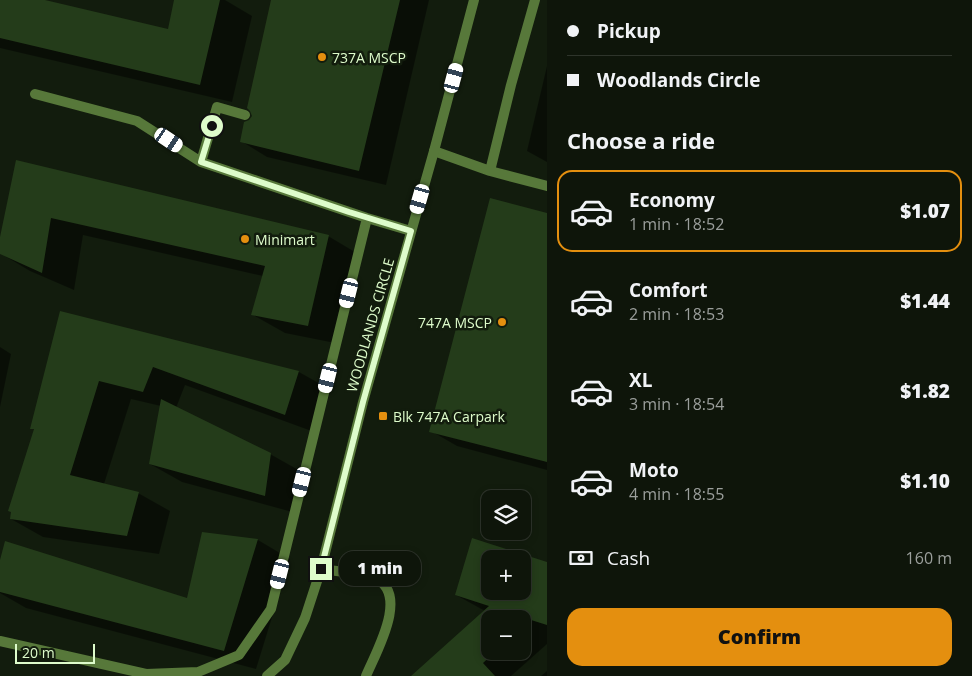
<!DOCTYPE html>
<html lang="en">
<head>
<meta charset="utf-8">
<style>
  :root { --surface:#0e150a; --page:#1c2218; --text:#f1f3f6; --muted:#9b9f9c; --line:#2e342b; --accent:#e48f0f }
  body { margin:0; font-family:"Open Sans",sans-serif; background:var(--page); color:var(--text); height:100vh; display:flex; flex-direction:column; font-size:19px; white-space:nowrap }
  * { box-sizing:border-box; margin:0 }
  p { font-size:16px; color:var(--muted) }
  .icon { flex:none; width:28px; height:28px; fill:none; stroke:currentColor; stroke-width:2; stroke-linecap:round; stroke-linejoin:round }
  .map { position:relative; flex:1; overflow:hidden }
  .panel { display:flex; flex-direction:column; background:var(--surface); width:425px }
  .panel>* { flex:none }
  .hud { display:grid; align-content:center; height:110px; padding:0 20px; background:var(--surface) }
  .buttons { position:absolute; left:481px; top:490px; display:grid; gap:10px }
  .buttons a { display:grid; place-items:center; width:50px; height:50px; border-radius:10px; background:var(--surface); box-shadow:0 2px 8px #0003,0 0 0 1px var(--line); font-size:25px }
  .scale { position:absolute; left:15px; bottom:12px; width:80px; box-sizing:border-box; padding-left:5px; border:2px solid #defccb; border-top:0; font-size:14px; line-height:18px; white-space:nowrap; color:#defccb; -webkit-text-stroke:4px #121c0d; paint-order:stroke }
  .end { position:absolute; width:22px; height:22px; margin:-11px; border:6px solid #defccb; background:#111; box-shadow:0 0 0 2px #111 }
  .from { border-radius:50% }
  .bubble { position:absolute; height:35px; border-radius:15px; background:var(--surface); box-shadow:0 2px 8px #0003,0 0 0 1px var(--line); font-size:16px; font-weight:800; line-height:35px; text-align:center }
  .car { position:absolute; width:15px; height:30px; margin:-15px -8px; border-radius:6px; box-shadow:0 0 4px 1px #0007; background:linear-gradient(#fff 24%,#345 0 40%,#fff 0 76%,#345 0 86%,#fff 0) }
  .hud b { display:flex; align-items:center; gap:18px; height:48px; font-size:19px }
  .hud b+b { border-top:1px solid var(--line) }
  .hud i { width:12px; height:12px; background:var(--text) }
  ul { padding:0; list-style:none }
  li { display:flex; align-items:center; gap:15px; height:82px; margin:0 10px 8px; padding:0 10px; border:2px solid transparent; border-radius:15px }
  li div { flex:1 }
  li b { display:block; font-size:19px }
  li em { font-style:normal; font-weight:800 }
  li.on { border-color:var(--accent) }
  li>.icon { width:45px; height:45px; stroke-width:1.5 }
  h2 { padding:0 20px; font-size:22px; line-height:60px }
  .pay { display:flex; align-items:center; gap:12px; height:55px; padding:0 20px; font-size:19px }
  .pay p { margin-inline-start:auto }
  .cta { display:flex; gap:10px; margin-top:auto; padding:10px 20px }
  .cta a { flex:1; height:58px; border-radius:15px; background:var(--accent); color:#111; font-size:20px; font-weight:800; line-height:58px; text-align:center }
  main { display:flex; flex:1; min-height:0 }
  .map>svg:first-child { display:block }
  .shadow { fill:#0007; fill-rule:evenodd }
  .building { fill:#243c1a; fill-rule:evenodd }
  .lines { fill:none; stroke-linecap:round; stroke-linejoin:round }
  .service { stroke:#57783a; stroke-width:10 }
  .minor { stroke:#57783a; stroke-width:10 }
  .route { stroke:#defccb; stroke-width:6 }
  .poi-dot { fill:#e48f0f; stroke:#121c0d; stroke-width:2 }
  .labels { text-anchor:middle; dominant-baseline:central; stroke-width:5; stroke-linejoin:round; paint-order:stroke }
  .poi-label { font-size:14px; fill:#defccb; stroke:#121c0d; text-anchor:start }
  .street-label { font-size:14px; fill:#defccb; stroke:#121c0d }
</style>
</head>
<body>
<main>
<div class="map">
<svg width="547" height="676" viewBox="0 0 547 676">
  <rect width="100%" height="100%" fill="#121c0d"/>
  <!-- shadow -->
  <path class="shadow" d="M 0,0 L 39,0 L 169,30 L 176,0 L 225,0 L 252,16 L 232,102 L 0,48 Z
    M 272,0 L 429,0 L 386,185 L 267,157 L 241,141 L 253,117 Z
    M 547,66 L 547,162 L 527,151 Z
    M 17,161 L 328,236 L 360,255 L 340,344 L 285,333 L 253,315 L 263,276 L 83,235 L 74,290 L 30,271 L 0,253 L 0,243 Z
    M 547,214 L 547,470 L 457,446 L 431,431 Z
    M 61,313 L 299,372 L 331,390 L 317,433 L 185,385 L 176,408 L 270,454 L 302,472 L 296,513 L 182,482 L 150,464 L 161,406 L 131,399 L 104,484 L 138,493 L 170,511 L 159,554 L 43,537 L 11,519 L 35,430 L 32,428 Z
    M 0,347 L 11,354 L 0,407 Z
    M 203,533 L 258,540 L 290,559 L 256,669 L 26,608 L 0,593 L 0,566 L 188,600 Z
    M 473,540 L 547,563 L 547,644 L 511,676 L 413,676 L 485,611 L 456,595 ZM 490,559 L 522,559 L 522,591 L 490,591 ZM 490,619 L 522,619 L 522,651 L 490,651 Z
    M 547,671 L 547,676 L 541,676 Z"/>
  <!-- building -->
  <path class="building" d="M 0,0 L 45,0 L 168,29 L 174,0 L 220,0 L 200,85 L 0,38 Z
    M 271,0 L 400,0 L 359,171 L 240,142 L 244,122 L 249,120 L 252,116 L 250,111 L 247,108 Z
    M 16,160 L 329,235 L 308,326 L 251,315 L 265,266 L 51,218 L 42,273 L 0,254 L 0,237 Z
    M 490,198 L 547,213 L 547,462 L 429,432 Z
    M 60,311 L 299,371 L 285,415 L 153,367 L 143,392 L 99,381 L 70,475 L 139,492 L 127,536 L 10,519 L 11,512 L 8,511 L 34,429 L 30,429 Z
    M 161,399 L 271,453 L 265,496 L 149,464 Z
    M 202,532 L 258,539 L 224,651 L 0,592 L 0,560 L 5,541 L 187,598 Z
    M 472,538 L 547,562 L 547,625 L 531,620 L 522,627 L 522,619 L 490,619 L 490,651 L 496,651 L 483,663 L 495,676 L 411,676 L 489,606 L 455,595 ZM 490,559 L 522,559 L 522,591 L 490,591 Z"/>
  <g class="lines">
    <!-- service -->
    <path class="service" d="M 35,94 L 137,121 L 201,162 L 367,218 L 411,231
      M 434,151 L 490,171 L 547,186
      M 201,162 L 217,107 L 245,115
      M 490,171 L 511,85 L 535,0
      M 321,569 C 334,571 364,573 375,578 C 410,594 376,652 366,676
      M 0,641 L 146,674 L 198,672 L 239,655 L 271,609 L 367,218"/>
    <!-- minor -->
    <path class="minor" d="M 267,676 L 285,660 L 305,618 L 321,569 L 363,402 L 434,151 L 474,0"/>
  </g>
  <g class="lines">
    <!-- route -->
    <path class="route" d="M 212,126 L 201,162 L 349,212 L 411,231 L 363,402 L 321,569"/>
  </g>
  <!-- markers -->
  <g class="poi-dot">
    <circle cx="322" cy="57" r="5"/>
    <circle cx="245" cy="239" r="5"/>
    <circle cx="502" cy="322" r="5"/>
    <rect x="378" y="411" width="10" height="10" rx="2.5"/>
  </g>
  <g class="labels">
    <!-- poi labels -->
    <g class="poi-label">
      <text x="332" y="57">737A MSCP</text>
      <text x="255" y="239">Minimart</text>
      <text x="492" y="322" text-anchor="end">747A MSCP</text>
      <text x="393" y="416">Blk 747A Carpark</text>
    </g>
    <!-- street labels -->
    <g class="street-label">
      <text transform="translate(370 325) rotate(-74)">WOODLANDS CIRCLE</text>
    </g>
  </g>
</svg>
<div class="buttons">
<a><svg class="icon" aria-label="layers" viewBox="0 0 24 24"><path d="M12 4l9 5-9 5-9-5zM3 14l9 5 9-5"/></svg></a>
<a>+</a>
<a>−</a>
</div>
<div class="scale">20 m</div>
<i class="end from" style="left:212px;top:126px"></i>
<i class="end" style="left:321px;top:569px"></i>
<div class="bubble" style="left:339px;top:551px;width:82px">1 min</div>
<i class="car" style="left:454px;top:78px;rotate:15deg"></i>
<i class="car" style="left:169px;top:140px;rotate:124deg"></i>
<i class="car" style="left:420px;top:199px;rotate:196deg"></i>
<i class="car" style="left:349px;top:293px;rotate:194deg"></i>
<i class="car" style="left:328px;top:378px;rotate:194deg"></i>
<i class="car" style="left:302px;top:482px;rotate:194deg"></i>
<i class="car" style="left:280px;top:574px;rotate:194deg"></i>
</div>
<section class="panel">
<div class="hud">
<b><i class="from"></i>Pickup</b>
<b><i></i>Woodlands Circle</b>
</div>
<h2>Choose a ride</h2>
<ul>
<li class="on"><svg class="icon" aria-label="car" viewBox="0 0 24 24"><path d="M5 17H2v-5l4-1 3-4h7l3 4 3 1v5h-3M9 17h6M6 11h13"/><circle cx="7" cy="17" r="2"/><circle cx="17" cy="17" r="2"/></svg><div><b>Economy</b><p>1 min · 18:52</p></div><em>$1.07</em></li>
<li><svg class="icon" aria-label="car" viewBox="0 0 24 24"><path d="M5 17H2v-5l4-1 3-4h7l3 4 3 1v5h-3M9 17h6M6 11h13"/><circle cx="7" cy="17" r="2"/><circle cx="17" cy="17" r="2"/></svg><div><b>Comfort</b><p>2 min · 18:53</p></div><em>$1.44</em></li>
<li><svg class="icon" aria-label="car" viewBox="0 0 24 24"><path d="M5 17H2v-5l4-1 3-4h7l3 4 3 1v5h-3M9 17h6M6 11h13"/><circle cx="7" cy="17" r="2"/><circle cx="17" cy="17" r="2"/></svg><div><b>XL</b><p>3 min · 18:54</p></div><em>$1.82</em></li>
<li><svg class="icon" aria-label="car" viewBox="0 0 24 24"><path d="M5 17H2v-5l4-1 3-4h7l3 4 3 1v5h-3M9 17h6M6 11h13"/><circle cx="7" cy="17" r="2"/><circle cx="17" cy="17" r="2"/></svg><div><b>Moto</b><p>4 min · 18:55</p></div><em>$1.10</em></li>
</ul>
<div class="pay"><svg class="icon" aria-label="cash" viewBox="0 0 24 24"><path d="M3 7h18v10H3z"/><circle cx="12" cy="12" r="2"/></svg>Cash<p>160 m</p></div>
<div class="cta"><a>Confirm</a></div>
</section>
</main>
</body>
</html>
